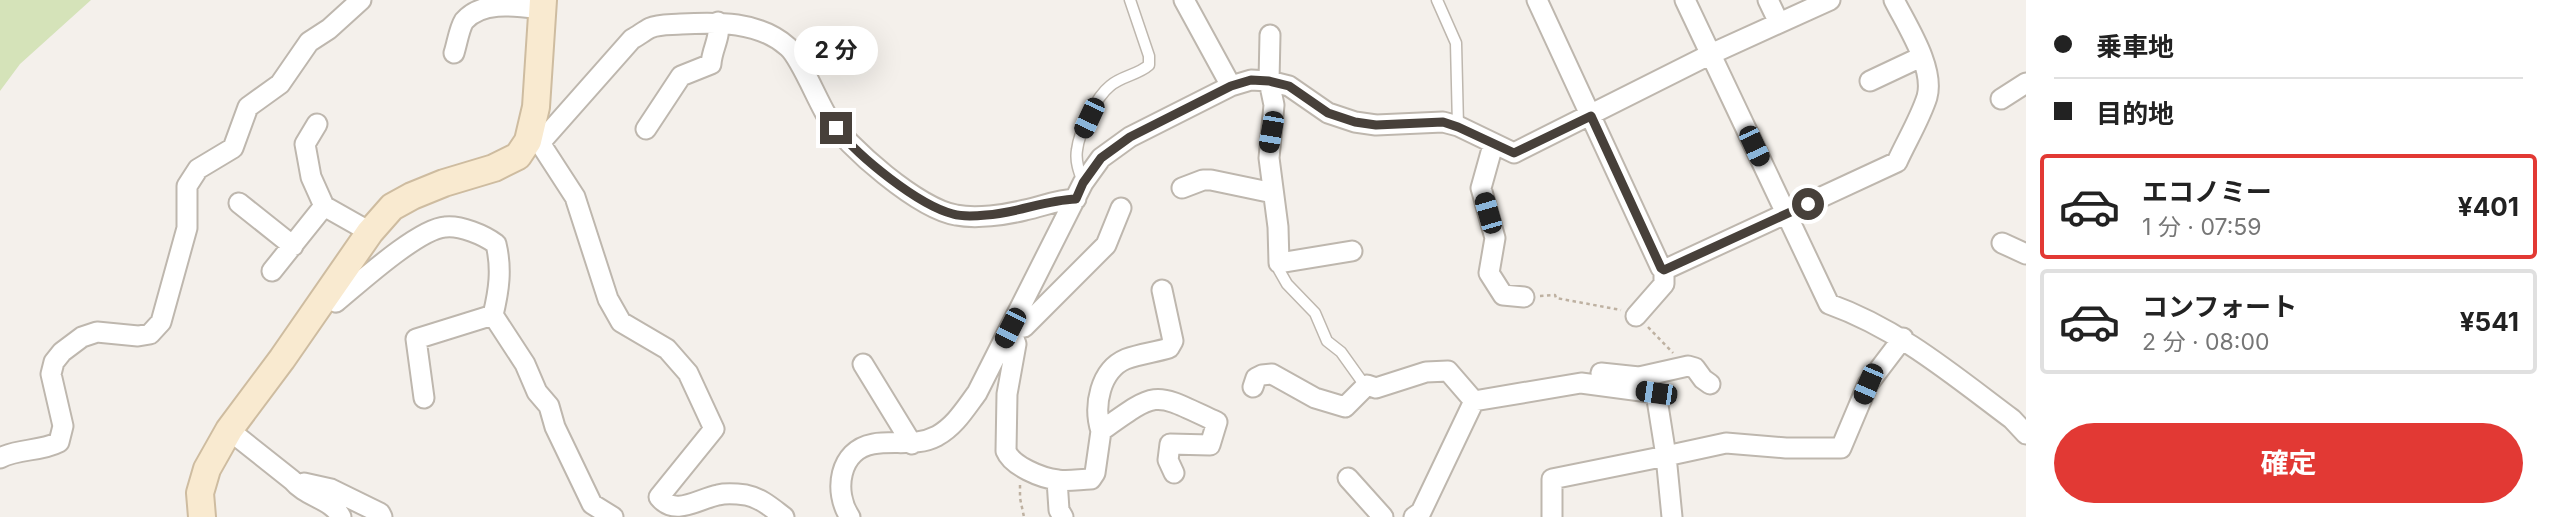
<!DOCTYPE html>
<html lang="ja">
<head>
<meta charset="utf-8">
<style>
  :root { --surface:#fff; --page:#f6f6f6; --text:#222; --muted:#767676; --line:#e0e0e0; --accent:#e23934 }
  body { margin:0; font-family:Inter,"Noto Sans JP",sans-serif; background:var(--page); color:var(--text); height:100vh; display:flex; flex-direction:column; font-size:26px; white-space:nowrap }
  * { box-sizing:border-box; margin:0 }
  p { font-size:23px; color:var(--muted) }
  .icon { flex:none; width:38px; height:38px; fill:none; stroke:currentColor; stroke-width:2; stroke-linecap:round; stroke-linejoin:round }
  .map { position:relative; flex:1; overflow:hidden }
  .side { display:flex; flex-direction:column; background:var(--surface); width:525px }
  .side>* { flex:none }
  .top-card { display:grid; align-content:center; height:154px; padding:0 28px; background:var(--surface) }
  .end { position:absolute; width:32px; height:32px; margin:-16px; border:9px solid #47403a; background:#fff; box-shadow:0 0 0 4px #fff }
  .from { border-radius:50% }
  .bubble { position:absolute; height:49px; border-radius:24px; background:var(--surface); box-shadow:0 7px 28px #0002; font-size:23px; font-weight:700; line-height:49px; text-align:center }
  .car { position:absolute; width:21px; height:42px; margin:-21px -10px; border-radius:9px; box-shadow:0 0 5px 2px #0007; background:linear-gradient(#222 24%,#8ab4d8 0 40%,#222 0 76%,#8ab4d8 0 86%,#222 0) }
  .top-card b { display:flex; align-items:center; gap:24px; height:66px; font-size:26px }
  .top-card b+b { border-top:2px solid var(--line) }
  .top-card i { width:18px; height:18px; background:var(--text) }
  ul { padding:0; list-style:none }
  li { display:flex; align-items:center; gap:21px; height:105px; margin:0 14px 10px; padding:0 14px; border:4px solid var(--line); border-radius:7px }
  li div { flex:1 }
  li b { display:block; font-size:26px }
  li em { font-style:normal; font-weight:700 }
  li.on { border-color:var(--accent) }
  li>.icon { width:63px; height:63px; stroke-width:1.5 }
  .action { display:flex; gap:14px; margin-top:auto; padding:14px 28px }
  .action a { flex:1; height:80px; border-radius:42px; background:var(--accent); color:#fff; font-size:28px; font-weight:700; line-height:80px; text-align:center }
  main { display:flex; flex:1; min-height:0 }
  .map>svg:first-child { display:block }
  .green { fill:#d5e3b9 }
  .lines { fill:none; stroke-linecap:round; stroke-linejoin:round }
  .lane-casing { stroke:#beb7ae; stroke-width:13 }
  .street-casing { stroke:#beb7ae; stroke-width:23 }
  .secondary-casing { stroke:#cebca0; stroke-width:30 }
  .path { stroke:#beb1a1; stroke-width:2.5; stroke-dasharray:3.5 3.5; stroke-linecap:butt }
  .lane { stroke:#fff; stroke-width:10 }
  .street { stroke:#fff; stroke-width:19 }
  .secondary { stroke:#f9ead0; stroke-width:26 }
  .route { stroke:#47403a; stroke-width:9 }
</style>
</head>
<body>
<main>
<div class="map">
<svg width="2026" height="517" viewBox="0 0 2026 517">
  <rect width="100%" height="100%" fill="#f4f0eb"/>
  <!-- green -->
  <path class="green" d="M 0,0 L 91,0 L 20,64 L 0,91 Z"/>
  <g class="lines">
    <defs>
      <path id="lane" d="M 1437,0 L 1456,43 L 1458,126
        M 1083,182 C 1079,172 1075,161 1077,150 C 1079,132 1096,97 1110,86 C 1121,76 1138,75 1149,65 L 1149,56 L 1130,0
        M 1279,263 L 1279,270 L 1287,284 L 1315,313 L 1327,341 L 1341,352 L 1361,380 L 1367,385"/>
      <path id="street" d="M 1184,0 L 1231,86
        M 1537,0 L 1661,268 L 1664,270 L 1897,162 C 1906,142 1920,119 1927,97 C 1935,68 1907,26 1894,0
        M 1685,0 L 1829,304 C 1899,329 1953,375 2012,419 L 2026,434
        M 1768,0 L 1779,23
        M 1270,35 L 1269,81 L 1274,105 L 1269,158 L 1278,227 L 1279,263 L 1352,251
        M 454,53 C 457,44 459,29 464,21 C 482,0 517,6 543,9
        M 1870,81 L 1921,57
        M 2001,99 L 2026,83
        M 317,124 L 305,144 L 311,177 L 324,206 L 370,232
        M 646,129 L 681,76 L 711,64 C 712,48 721,38 718,22
        M 528,141 L 540,143 L 632,39 C 638,36 644,31 650,28 C 659,24 671,25 681,24 C 717,22 759,21 788,47 C 800,57 817,100 827,116 C 847,147 919,209 956,215 C 976,219 1005,215 1025,210 C 1044,206 1056,200 1076,199
        M 540,143 L 575,197 L 608,299 L 621,322 L 667,349 L 688,373 L 714,429 L 659,497 C 675,517 698,499 718,495 C 726,493 738,494 746,495 C 761,498 772,508 784,517
        M 1493,145 L 1481,188 L 1495,238 L 1489,273 L 1503,295 L 1524,297
        M 1182,188 L 1203,180 L 1211,180 L 1273,193
        M 239,203 L 293,246
        M 1121,208 L 1106,245 L 1024,327 L 1010,328 L 1016,344 L 1007,394 L 1006,451 C 1012,466 1041,478 1058,480 C 1068,482 1081,479 1091,479 L 1095,473 L 1101,431 C 1160,389 1152,392 1217,422 L 1210,445 L 1170,444 L 1168,460 L 1174,473
        M 2002,243 L 2026,254
        M 272,271 L 324,206
        M 325,297 L 336,302 C 358,284 418,229 445,227 C 460,225 484,235 496,244 C 502,269 499,290 493,315 L 525,364 L 537,392 L 549,406 L 555,427 L 592,504 L 613,517
        M 1636,316 L 1664,284 L 1664,270
        M 863,364 L 912,444
        M 1601,373 L 1639,377 L 1688,366 L 1695,368 L 1703,379 L 1710,384
        M 1253,387 L 1256,378 L 1262,375 L 1272,374 L 1315,398 L 1345,407 L 1367,385 L 1376,388 L 1426,372 L 1448,371 L 1474,401
        M 424,398 L 416,339 L 493,315
        M 229,430 L 292,480 C 306,497 332,499 341,517
        M 1101,431 C 1093,406 1100,370 1126,359 C 1140,354 1156,352 1169,348 L 1173,341 L 1162,290
        M 0,458 C 19,448 40,452 59,442 L 63,426 L 51,374 L 54,362 L 62,352 L 82,337 L 97,332 L 138,336 L 150,334 L 161,322 L 187,228 L 187,186 L 198,169 L 233,148 L 248,107 L 280,84 L 309,42 L 329,29 L 361,0
        M 1348,478 L 1383,517
        M 1057,480 L 1059,510 L 1063,517
        M 304,483 L 331,489 L 380,513 L 382,517
        M 850,517 C 833,492 839,450 873,444 C 895,440 916,447 937,436 C 955,426 965,409 977,393 L 1083,183 L 1101,158 L 1130,137 L 1231,86 L 1251,80 L 1269,81 L 1289,86 L 1328,113 L 1355,122 L 1376,125 L 1443,122 L 1458,126 L 1514,153 L 1711,54 L 1830,0
        M 1414,517 L 1421,512 L 1474,401 L 1581,383 L 1656,393 L 1666,456 L 1726,443 L 1786,448 L 1841,448 L 1868,384 L 1903,338
        M 1552,517 L 1552,479 L 1666,456 L 1672,517"/>
      <path id="secondary" d="M 202,517 L 200,493 L 207,469 L 229,430 L 282,359 L 370,232 L 392,207 L 412,196 L 444,183 L 494,168 L 518,156 L 528,141 L 536,107 L 543,0"/>
    </defs>
    <!-- lane casing -->
    <use href="#lane" class="lane-casing"/>
    <!-- street casing -->
    <use href="#street" class="street-casing"/>
    <!-- secondary casing -->
    <use href="#secondary" class="secondary-casing"/>
    <!-- path -->
    <path class="path" d="M 1540,296 L 1555,295 L 1556,298 L 1621,310
      M 1648,327 L 1673,353
      M 1020,485 L 1020,498 L 1024,517"/>
    <!-- lane -->
    <use href="#lane" class="lane"/>
    <!-- street -->
    <use href="#street" class="street"/>
    <!-- secondary -->
    <use href="#secondary" class="secondary"/>
  </g>
  <g class="lines">
    <!-- route -->
    <path class="route" d="M 836,128 C 859,157 918,205 953,214 C 963,217 976,216 986,215 C 1018,213 1045,200 1076,199 L 1083,183 L 1101,158 L 1130,137 L 1231,86 L 1251,80 L 1269,81 L 1289,86 L 1328,113 L 1355,122 L 1376,125 L 1443,122 L 1458,127 L 1514,153 L 1591,116 L 1661,268 L 1664,270 L 1808,204"/>
  </g>
</svg>
<i class="end from" style="left:1808px;top:204px"></i>
<i class="end" style="left:836px;top:128px"></i>
<div class="bubble" style="left:794px;top:26px;width:84px">2 分</div>
<i class="car" style="left:1089px;top:118px;rotate:205deg"></i>
<i class="car" style="left:1271px;top:132px;rotate:190deg"></i>
<i class="car" style="left:1754px;top:146px;rotate:155deg"></i>
<i class="car" style="left:1488px;top:213px;rotate:344deg"></i>
<i class="car" style="left:1010px;top:328px;rotate:207deg"></i>
<i class="car" style="left:1868px;top:384px;rotate:203deg"></i>
<i class="car" style="left:1656px;top:393px;rotate:278deg"></i>
</div>
<section class="side">
<div class="top-card">
<b><i class="from"></i>乗車地</b>
<b><i></i>目的地</b>
</div>
<ul>
<li class="on"><svg class="icon" aria-label="car" viewBox="0 0 24 24"><path d="M5 17H2v-5l4-1 3-4h7l3 4 3 1v5h-3M9 17h6M6 11h13"/><circle cx="7" cy="17" r="2"/><circle cx="17" cy="17" r="2"/></svg><div><b>エコノミー</b><p>1 分 · 07:59</p></div><em>¥401</em></li>
<li><svg class="icon" aria-label="car" viewBox="0 0 24 24"><path d="M5 17H2v-5l4-1 3-4h7l3 4 3 1v5h-3M9 17h6M6 11h13"/><circle cx="7" cy="17" r="2"/><circle cx="17" cy="17" r="2"/></svg><div><b>コンフォート</b><p>2 分 · 08:00</p></div><em>¥541</em></li>
</ul>
<div class="action"><a>確定</a></div>
</section>
</main>
</body>
</html>
